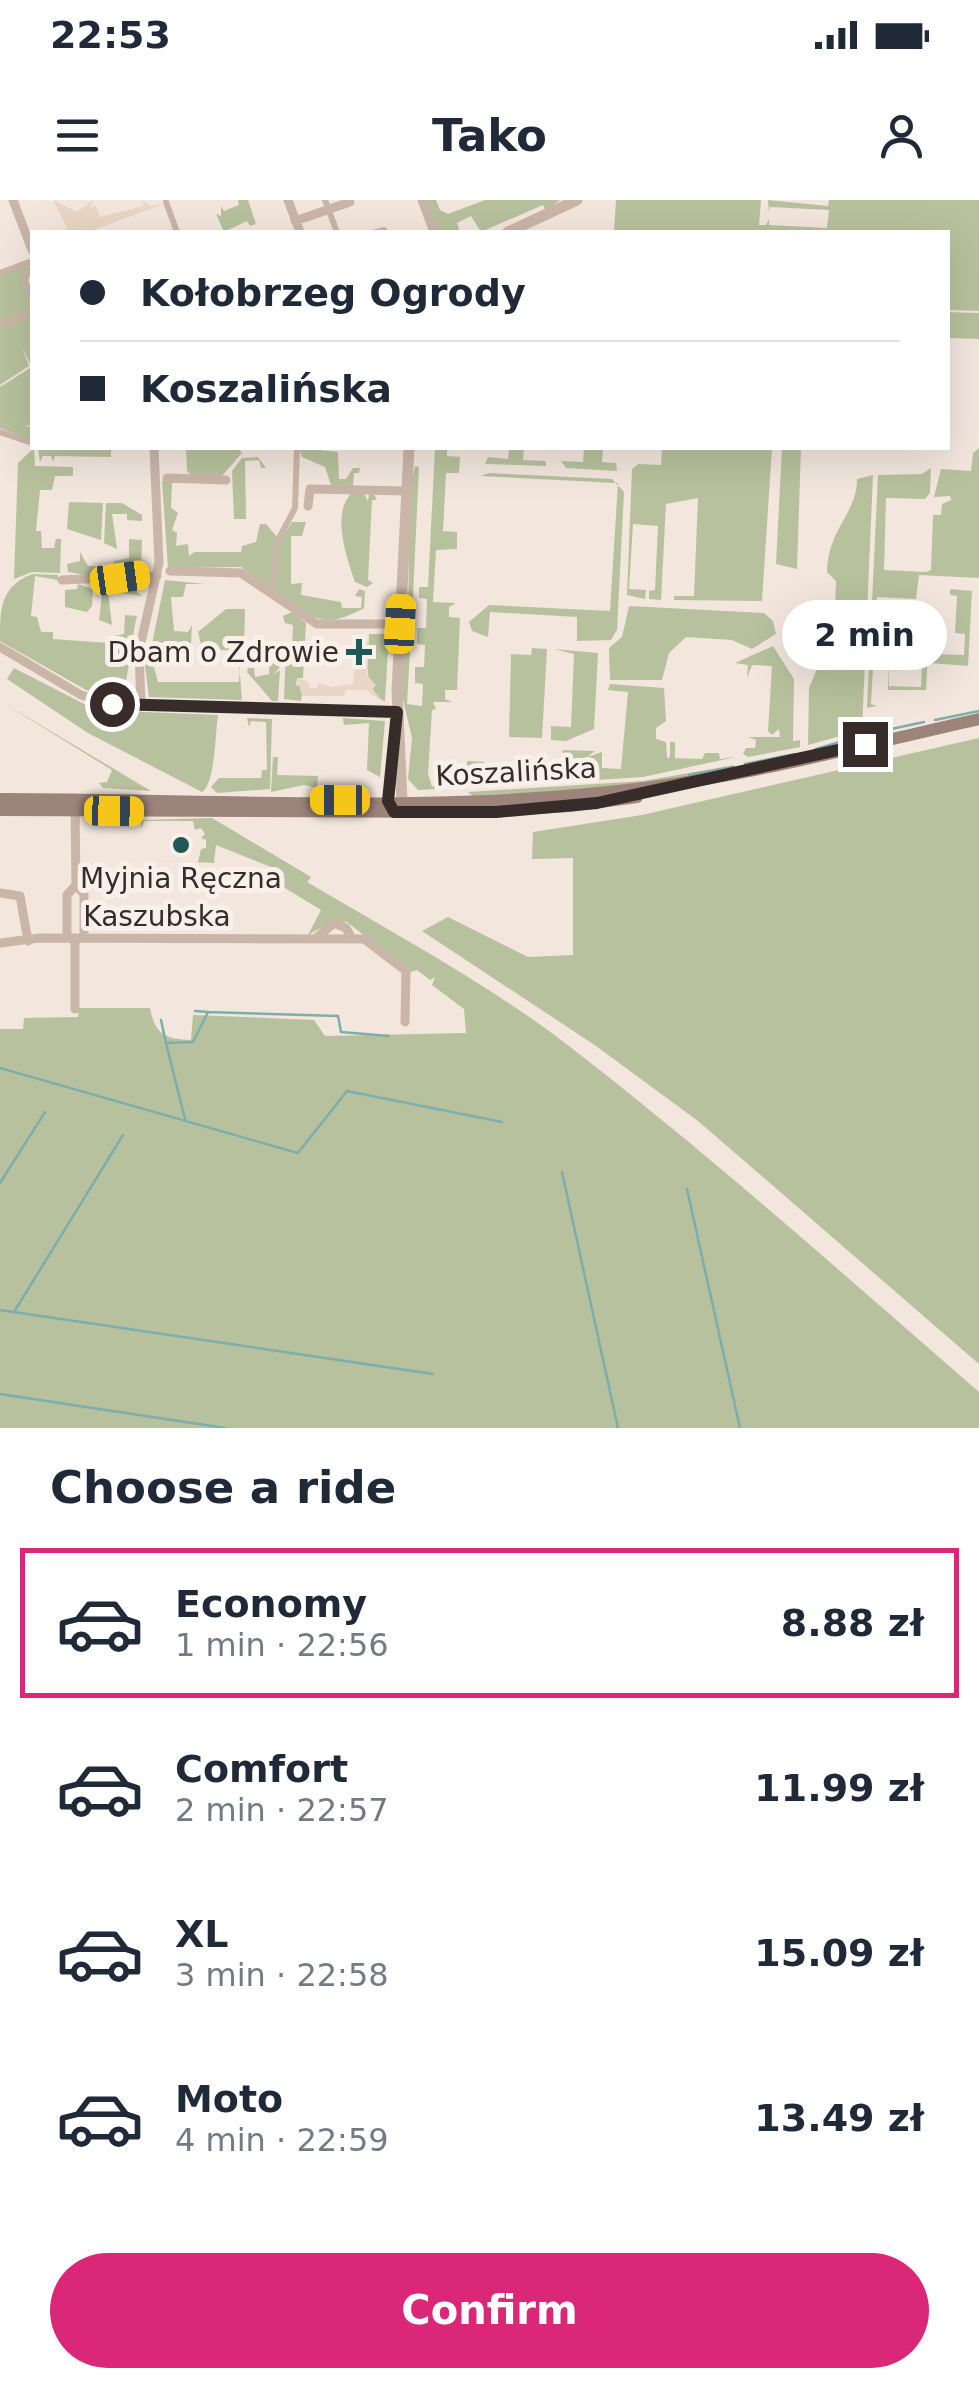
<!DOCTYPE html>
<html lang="en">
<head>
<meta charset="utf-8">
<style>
  :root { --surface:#fff; --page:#f2f2f3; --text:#1f2937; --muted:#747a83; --line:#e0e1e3; --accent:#db2777 }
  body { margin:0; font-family:"DejaVu Sans",sans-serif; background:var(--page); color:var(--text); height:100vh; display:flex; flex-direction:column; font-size:38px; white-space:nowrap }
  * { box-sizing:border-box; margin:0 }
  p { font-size:32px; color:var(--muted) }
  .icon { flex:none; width:55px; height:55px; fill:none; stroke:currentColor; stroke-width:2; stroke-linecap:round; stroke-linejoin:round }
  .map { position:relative; height:1228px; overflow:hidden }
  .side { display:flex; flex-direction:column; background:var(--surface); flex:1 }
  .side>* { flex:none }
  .guide { position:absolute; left:30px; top:30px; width:920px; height:220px; border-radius:0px; box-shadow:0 10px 40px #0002; display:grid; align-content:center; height:220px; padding:0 50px; background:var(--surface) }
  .end { position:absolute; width:45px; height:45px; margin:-22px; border:12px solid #372c29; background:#fff; box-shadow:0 0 0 5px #fff }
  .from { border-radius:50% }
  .bubble { position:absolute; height:70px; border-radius:35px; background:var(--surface); box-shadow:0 10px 40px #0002; font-size:32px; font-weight:700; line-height:70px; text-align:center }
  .car { position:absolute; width:30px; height:60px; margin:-30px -15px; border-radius:12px; box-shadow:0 0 8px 2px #0007; background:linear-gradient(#f5c518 24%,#345 0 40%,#f5c518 0 76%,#345 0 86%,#f5c518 0) }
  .guide b { display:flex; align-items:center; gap:35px; height:95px; font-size:38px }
  .guide b+b { border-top:2px solid var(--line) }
  .guide i { width:25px; height:25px; background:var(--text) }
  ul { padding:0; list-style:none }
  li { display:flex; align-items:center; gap:30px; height:150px; margin:0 20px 15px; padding:0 30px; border:5px solid transparent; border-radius:0px }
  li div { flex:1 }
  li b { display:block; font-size:38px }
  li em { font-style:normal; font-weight:700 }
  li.active { border-color:var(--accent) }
  li>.icon { width:90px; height:90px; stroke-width:1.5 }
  h2 { padding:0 50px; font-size:45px; line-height:120px }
  .action { display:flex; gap:20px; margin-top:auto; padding:20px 50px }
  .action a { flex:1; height:115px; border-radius:60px; background:var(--accent); color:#fff; font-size:40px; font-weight:700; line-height:115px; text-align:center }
  .status { display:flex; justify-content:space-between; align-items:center; height:70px; padding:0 50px; background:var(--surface); direction:ltr }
  .status svg { height:28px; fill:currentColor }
  header { display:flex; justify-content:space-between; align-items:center; height:130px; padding:0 50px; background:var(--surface); font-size:45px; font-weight:700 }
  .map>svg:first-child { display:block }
  .green { fill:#b8c19d }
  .plaza { fill:#e9d6c4 }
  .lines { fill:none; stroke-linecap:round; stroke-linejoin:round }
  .stream { stroke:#7caead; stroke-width:2.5 }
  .pedestrian { stroke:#cab5a9; stroke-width:6 }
  .minor { stroke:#cab5a9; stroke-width:9 }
  .tertiary { stroke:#cab5a9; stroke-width:11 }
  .secondary { stroke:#9d847a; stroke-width:12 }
  .route { stroke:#372c29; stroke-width:12 }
  .poi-dot { fill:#1f5857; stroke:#f9f1e9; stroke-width:4 }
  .labels { text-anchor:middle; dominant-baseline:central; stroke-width:10; stroke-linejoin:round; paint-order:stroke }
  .poi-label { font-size:28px; fill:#372c29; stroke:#f9f1e9; text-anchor:end }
  .street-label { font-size:28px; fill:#372c29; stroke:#f9f1e9 }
</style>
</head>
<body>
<div class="status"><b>22:53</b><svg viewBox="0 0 49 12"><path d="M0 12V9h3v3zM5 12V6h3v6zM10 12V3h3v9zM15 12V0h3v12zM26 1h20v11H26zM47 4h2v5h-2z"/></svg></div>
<header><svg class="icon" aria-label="menu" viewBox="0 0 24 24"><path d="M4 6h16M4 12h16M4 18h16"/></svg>Tako<svg class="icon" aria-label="person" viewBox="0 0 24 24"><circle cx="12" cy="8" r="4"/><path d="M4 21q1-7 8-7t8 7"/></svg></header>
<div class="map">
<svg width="979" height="1228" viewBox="0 0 979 1228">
  <rect width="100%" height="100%" fill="#f2e6dd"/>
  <!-- green -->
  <path class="green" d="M 238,0 L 248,0 L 256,24 L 250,26 L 247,21 L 224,32 L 216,14 L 221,16 L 221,6 L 224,11 L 239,5 Z
    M 426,0 L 436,0 L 440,10 L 448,14 L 485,0 L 560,0 L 546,11 L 543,5 L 481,32 L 471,16 L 457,23 L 460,32 L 438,32 Z
    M 616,0 L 761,0 L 759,25 L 766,25 L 769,19 L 769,25 L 827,28 L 829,10 L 770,7 L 769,12 L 768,0 L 828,6 L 829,0 L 979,0 L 979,111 L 948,110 L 948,32 L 614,32 Z
    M 27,66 L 23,83 L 32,110 L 0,123 L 0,74 Z
    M 948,112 L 979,113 L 979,139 L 949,138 L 948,146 Z
    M 32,115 L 32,168 L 22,147 L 29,166 L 0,185 L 0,127 Z
    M 30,168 L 32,226 L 24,225 L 32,228 L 32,241 L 0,228 L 0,187 Z
    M 34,248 L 35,266 L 73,267 L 73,276 L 55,276 L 52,290 L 40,290 L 36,331 L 41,331 L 42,348 L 54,348 L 56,339 L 61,339 L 60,373 L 32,372 L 14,379 L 18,263 Z
    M 38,248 L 111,248 L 111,257 L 55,256 L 53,262 L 51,256 L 43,256 L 40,262 Z
    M 186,248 L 238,248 L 242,253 L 221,277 L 192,276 L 187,271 Z
    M 299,248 L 338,252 L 339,279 L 346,279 L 353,268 L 360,268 L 359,273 L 354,273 L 353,286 L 331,285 L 325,267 L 302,257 Z
    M 435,248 L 447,248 L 447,256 L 460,257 L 459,273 L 446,273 L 443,331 L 457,332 L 457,349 L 436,350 L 433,402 L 456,403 L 449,407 L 449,417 L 460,418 L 457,490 L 445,490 L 445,499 L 452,502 L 433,502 L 436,509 L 432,510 L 428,574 L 432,587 L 438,580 L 438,589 L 418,590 L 408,579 L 412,538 L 401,491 L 404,428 L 411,431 L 407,504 L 422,506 L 423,484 L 415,483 L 415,467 L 424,467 L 425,445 L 417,444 L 417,428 L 426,428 L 427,399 L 419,398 L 419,387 L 428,387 Z
    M 509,248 L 524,248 L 523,260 L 546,261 L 546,266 L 485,264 L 488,257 L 508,259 Z
    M 584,248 L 603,248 L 602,262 L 616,263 L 617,271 L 566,268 L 561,261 L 583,262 Z
    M 662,248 L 772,248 L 762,401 L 674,400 L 674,396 L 694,396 L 698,298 L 666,304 L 661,400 L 649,399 L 649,391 L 655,390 L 658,326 L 633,324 L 629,389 L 646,390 L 645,399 L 627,395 L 632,269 L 638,264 L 661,265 Z
    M 782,248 L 801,248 L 797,369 L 776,364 Z
    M 979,248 L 979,378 L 919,375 L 916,399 L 877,397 L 871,504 L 877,506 L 867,508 L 878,275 L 922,274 L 931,268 L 930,293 L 925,299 L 886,298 L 884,370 L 926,372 L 931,370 L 933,315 L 941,315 L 942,304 L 951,300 L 950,296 L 934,297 L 941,269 L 971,271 L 973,253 Z
    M 258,257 L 266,268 L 261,268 L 259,260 L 245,261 L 246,319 L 234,319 L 232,271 L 242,258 Z
    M 415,266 L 419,267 L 412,416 L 408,419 L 410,293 Z
    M 489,273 L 612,279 L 624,292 L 617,430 L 611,440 L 577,441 L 577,417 L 490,412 L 488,437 L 472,431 L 469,422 L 489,405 L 610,411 L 618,283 L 481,276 Z
    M 873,275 L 862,530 L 808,545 L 809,488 L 826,447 L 825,418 L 835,408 L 836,381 L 827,372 C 828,328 857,314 857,279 Z
    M 162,281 L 186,283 L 172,283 L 171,308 L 178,313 L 172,330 L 177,333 L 176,346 L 188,344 L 189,356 L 194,352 L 241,352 L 242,346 L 256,342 L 260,324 L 266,324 L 277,337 L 271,390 L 241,367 L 168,368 Z
    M 351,294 L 364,294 L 368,301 L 369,294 L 374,295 L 377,300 L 372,300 L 368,380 L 373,383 L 367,387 L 355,382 C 347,359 331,314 351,294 Z
    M 69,302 L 103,303 L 101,340 L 67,329 Z
    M 106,303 L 122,303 L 142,315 L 142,321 L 127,320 L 127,314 L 112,314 L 117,349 L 104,343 Z
    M 292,322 L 306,322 L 302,336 L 291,336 L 291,384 L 302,383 L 301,395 L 341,402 L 342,408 L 361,408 L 362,397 L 355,396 L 359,389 L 365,391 L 364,408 C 321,432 311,416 274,391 L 279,342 Z
    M 129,339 L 142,340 L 141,372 L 97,377 L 68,372 L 67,364 L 80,361 L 80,352 L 88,366 L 113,367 L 114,361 L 129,358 Z
    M 32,374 L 58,375 L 58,380 L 35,376 L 31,416 L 37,417 L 41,432 L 53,432 L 53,439 L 108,443 L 109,437 L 124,434 L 125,415 L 137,416 C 131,438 129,487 119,499 L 86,490 L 0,441 C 0,409 0,387 32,374 Z
    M 142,380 L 136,391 L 142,396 L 108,391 L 112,425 L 99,420 L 103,385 Z
    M 165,380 L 204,384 L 186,384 L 183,397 L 171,397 L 174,431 L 188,432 L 192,425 L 191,444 L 180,443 L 176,448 L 176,442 L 170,441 L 169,448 L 167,443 L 153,443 L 151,449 Z
    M 78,384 L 93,389 L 92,406 L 87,412 L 65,407 L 65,390 L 77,389 Z
    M 950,389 L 972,391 L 968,466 L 930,463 L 931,432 L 932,454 L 964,455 L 965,434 L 955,433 L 957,396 L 950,395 Z
    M 629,406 L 764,413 L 773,421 L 776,434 L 752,449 L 732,440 L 686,437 L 669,453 L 662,480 L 610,480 L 609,448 L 622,437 Z
    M 226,409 L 245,409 L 244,451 L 202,449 L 198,432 Z
    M 292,412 L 306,423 L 303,478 L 297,478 L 296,485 L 303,486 L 301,501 L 284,499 L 286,450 L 292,448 L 293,425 L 285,423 L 283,416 Z
    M 917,415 L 922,419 L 922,432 L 929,432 L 926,490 L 888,490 L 888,464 L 889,486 L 921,487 L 922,466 L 913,466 L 914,428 L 907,427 L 907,416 L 916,421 Z
    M 386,429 L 389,431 L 385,502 C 361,486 369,460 369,434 L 385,434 Z
    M 773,446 L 794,479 L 793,541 L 800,540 L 800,547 L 748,557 L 743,554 L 746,548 L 755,548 L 756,540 L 748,537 L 780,537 L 779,529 L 772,535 L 768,531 L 772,466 L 752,465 L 747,478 L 748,465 L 735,463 Z
    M 532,448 L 547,449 L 542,538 L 509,537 L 511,454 L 531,455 Z
    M 554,449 L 598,453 L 594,529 L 566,541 L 551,540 L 551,526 L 571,527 L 574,454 Z
    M 149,455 L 163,455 L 163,467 L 154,467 L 158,482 L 239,482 L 240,467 L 233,467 L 239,463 L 242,500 L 149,497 L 145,466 Z
    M 270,455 L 280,455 L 280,467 L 273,475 L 280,470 L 278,501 L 272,501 L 247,472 L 248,468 L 254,468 L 255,477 L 269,474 Z
    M 14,468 L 96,510 L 218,515 C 215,535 215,584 202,592 L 88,533 L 7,479 Z
    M 610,484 L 664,488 L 666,521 L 656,528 L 656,539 L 666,542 L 667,558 L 670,557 L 670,542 L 675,542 L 675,558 L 702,559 L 705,553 L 719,553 L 720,559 L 736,557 L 643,577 L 466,588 L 467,561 L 484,562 L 484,570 L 501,571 L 504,578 L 507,574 L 562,576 L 563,550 L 595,551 L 587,557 L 602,552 L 602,568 L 621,569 L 628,492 L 608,490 Z
    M 0,501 L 151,591 L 103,588 L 99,583 L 107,582 L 112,570 Z
    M 247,518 L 272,519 L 270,589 L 217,593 L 211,587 L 219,578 L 261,578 L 262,570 L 267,570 L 266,522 L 251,521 L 249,527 Z
    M 343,518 L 385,521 L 380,577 L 367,570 L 369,523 L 344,525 Z
    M 979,538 L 979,1164 L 698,921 L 596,846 L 422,731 L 448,717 L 528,757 L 573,755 L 573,658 L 532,659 L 533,632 L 642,615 Z
    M 273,557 L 278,557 L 277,575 L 318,576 L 317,588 L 304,585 L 271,592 Z
    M 735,565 L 730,571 L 629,587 L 473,596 L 468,592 L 643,581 Z
    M 212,618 L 311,677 L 307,682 C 393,733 485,782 565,843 C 708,953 843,1074 979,1192 L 979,1228 L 0,1228 L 0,829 L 23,829 L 24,818 L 78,817 L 79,808 L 150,808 C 155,834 164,839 191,840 L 193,815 L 314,820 L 325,836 L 466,833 L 464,809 L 432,785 L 435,777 L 430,780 L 417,770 L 411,772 L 347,722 L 333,721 L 308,735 L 321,710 L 275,682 L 281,671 L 216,645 L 214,663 L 138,659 L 198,662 L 201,649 L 206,648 L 206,640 L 201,638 L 205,634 L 201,628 L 195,630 L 193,621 L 144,621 L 141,629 L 141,620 Z"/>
  <!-- plaza -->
  <path class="plaza" d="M 53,0 L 77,12 L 94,0 L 90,7 L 96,6 L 100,17 L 144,6 L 142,0 L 150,6 L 164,4 L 88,32 L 65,32 L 67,28 Z
    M 364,441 L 369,442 L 367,475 L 376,485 L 372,490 L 383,502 L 366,490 L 346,490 L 344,496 L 302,496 L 297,478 L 309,482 L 309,488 L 317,488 L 318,483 L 331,487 L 353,484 L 354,470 L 361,469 L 366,455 Z"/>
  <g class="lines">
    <!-- stream -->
    <path class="stream" d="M 935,520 L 979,511
      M 868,534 L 924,522
      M 816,549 L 860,536
      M 745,564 L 795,554
      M 689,575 L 733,567
      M 195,811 L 208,812
      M 161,820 L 166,843
      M 0,868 L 298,953 L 347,891 L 502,922
      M 185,919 L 166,843 L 193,842 L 208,812 L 338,816 L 341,832 L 389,836
      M 562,972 L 618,1228
      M 0,983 L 45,912
      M 687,989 L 740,1228
      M 0,1110 L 433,1174
      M 14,1112 L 123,935
      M 0,1194 L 225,1228"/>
    <!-- pedestrian -->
    <path class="pedestrian" d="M 325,0 L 337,32
      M 166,2 L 177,32
      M 376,32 L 384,30
      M 32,62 L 25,80 L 32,101
      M 0,73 L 32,61
      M 0,125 L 32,113
      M 0,232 L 32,243
      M 272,393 L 277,342 L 295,308 L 297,248"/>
    <!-- minor -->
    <path class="minor" d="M 13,0 L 32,50
      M 288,0 L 300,32
      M 422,0 L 434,32
      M 295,21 L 350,2
      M 167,278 L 226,280
      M 308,306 L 310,289 L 406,291
      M 170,371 L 241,373 L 317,424 L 400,424
      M 62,380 L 157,376
      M 0,447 L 81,495 L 111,504 L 397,512
      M 141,506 L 139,451 L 159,363 L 154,248
      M 75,607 L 76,685 L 84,694 L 84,738
      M 0,693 L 20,696 L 28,741
      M 67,738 L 67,695 L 76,685
      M 315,739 L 334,723 L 346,728 L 352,739
      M 0,743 L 39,738 L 364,739 L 406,771 L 405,822
      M 75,809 L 75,738"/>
    <!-- tertiary -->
    <path class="tertiary" d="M 508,32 L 577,0
      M 397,521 L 388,601 L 394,612 L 402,601 L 397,491 L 409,248"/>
    <!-- secondary -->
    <path class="secondary" d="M 0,599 C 216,599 437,615 652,587 C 762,573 871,543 979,519
      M 0,610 L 462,612 L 570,606 L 637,597"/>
  </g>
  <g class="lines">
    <!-- route -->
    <path class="route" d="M 112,504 L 397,512 L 388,601 L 394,612 L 496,612 L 597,603 L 865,544"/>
  </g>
  <!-- markers -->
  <g class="poi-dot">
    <path d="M354 437h10v10h10v10h-10v10h-10v-10h-10v-10h10z"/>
    <circle cx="181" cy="645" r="10"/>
  </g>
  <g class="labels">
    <!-- poi labels -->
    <g class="poi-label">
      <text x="339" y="452">Dbam o Zdrowie</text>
      <text x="181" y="678" text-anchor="middle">Myjnia Ręczna</text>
    </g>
    <!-- street labels -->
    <g class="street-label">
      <text transform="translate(516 572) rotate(-3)">Koszalińska</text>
      <text x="157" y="716">Kaszubska</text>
    </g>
  </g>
</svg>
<i class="end from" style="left:112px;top:504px"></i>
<i class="end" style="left:865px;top:544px"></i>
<div class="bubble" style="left:782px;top:400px;width:165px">2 min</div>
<i class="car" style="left:120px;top:378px;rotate:82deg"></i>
<i class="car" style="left:400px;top:424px;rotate:3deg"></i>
<i class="car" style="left:340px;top:600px;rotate:270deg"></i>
<i class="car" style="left:114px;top:611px;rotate:91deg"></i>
<div class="guide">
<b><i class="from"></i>Kołobrzeg Ogrody</b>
<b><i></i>Koszalińska</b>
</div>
</div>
<section class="side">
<h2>Choose a ride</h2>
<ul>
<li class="active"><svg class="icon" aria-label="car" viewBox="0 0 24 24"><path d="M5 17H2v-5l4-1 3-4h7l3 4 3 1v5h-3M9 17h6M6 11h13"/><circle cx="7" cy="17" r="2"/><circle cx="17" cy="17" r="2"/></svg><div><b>Economy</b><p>1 min · 22:56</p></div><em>8.88 zł</em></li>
<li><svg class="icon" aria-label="car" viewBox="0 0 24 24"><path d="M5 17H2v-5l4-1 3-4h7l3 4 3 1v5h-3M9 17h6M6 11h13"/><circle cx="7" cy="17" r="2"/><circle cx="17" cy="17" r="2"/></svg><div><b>Comfort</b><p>2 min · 22:57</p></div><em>11.99 zł</em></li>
<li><svg class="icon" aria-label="car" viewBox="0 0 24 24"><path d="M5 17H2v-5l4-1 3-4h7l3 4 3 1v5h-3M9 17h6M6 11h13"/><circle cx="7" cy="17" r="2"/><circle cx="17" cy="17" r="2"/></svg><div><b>XL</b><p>3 min · 22:58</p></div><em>15.09 zł</em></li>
<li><svg class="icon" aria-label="car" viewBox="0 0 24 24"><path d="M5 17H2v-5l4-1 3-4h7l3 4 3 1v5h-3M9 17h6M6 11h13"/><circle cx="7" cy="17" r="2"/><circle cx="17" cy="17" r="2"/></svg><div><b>Moto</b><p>4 min · 22:59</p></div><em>13.49 zł</em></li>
</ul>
<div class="action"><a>Confirm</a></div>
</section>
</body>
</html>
